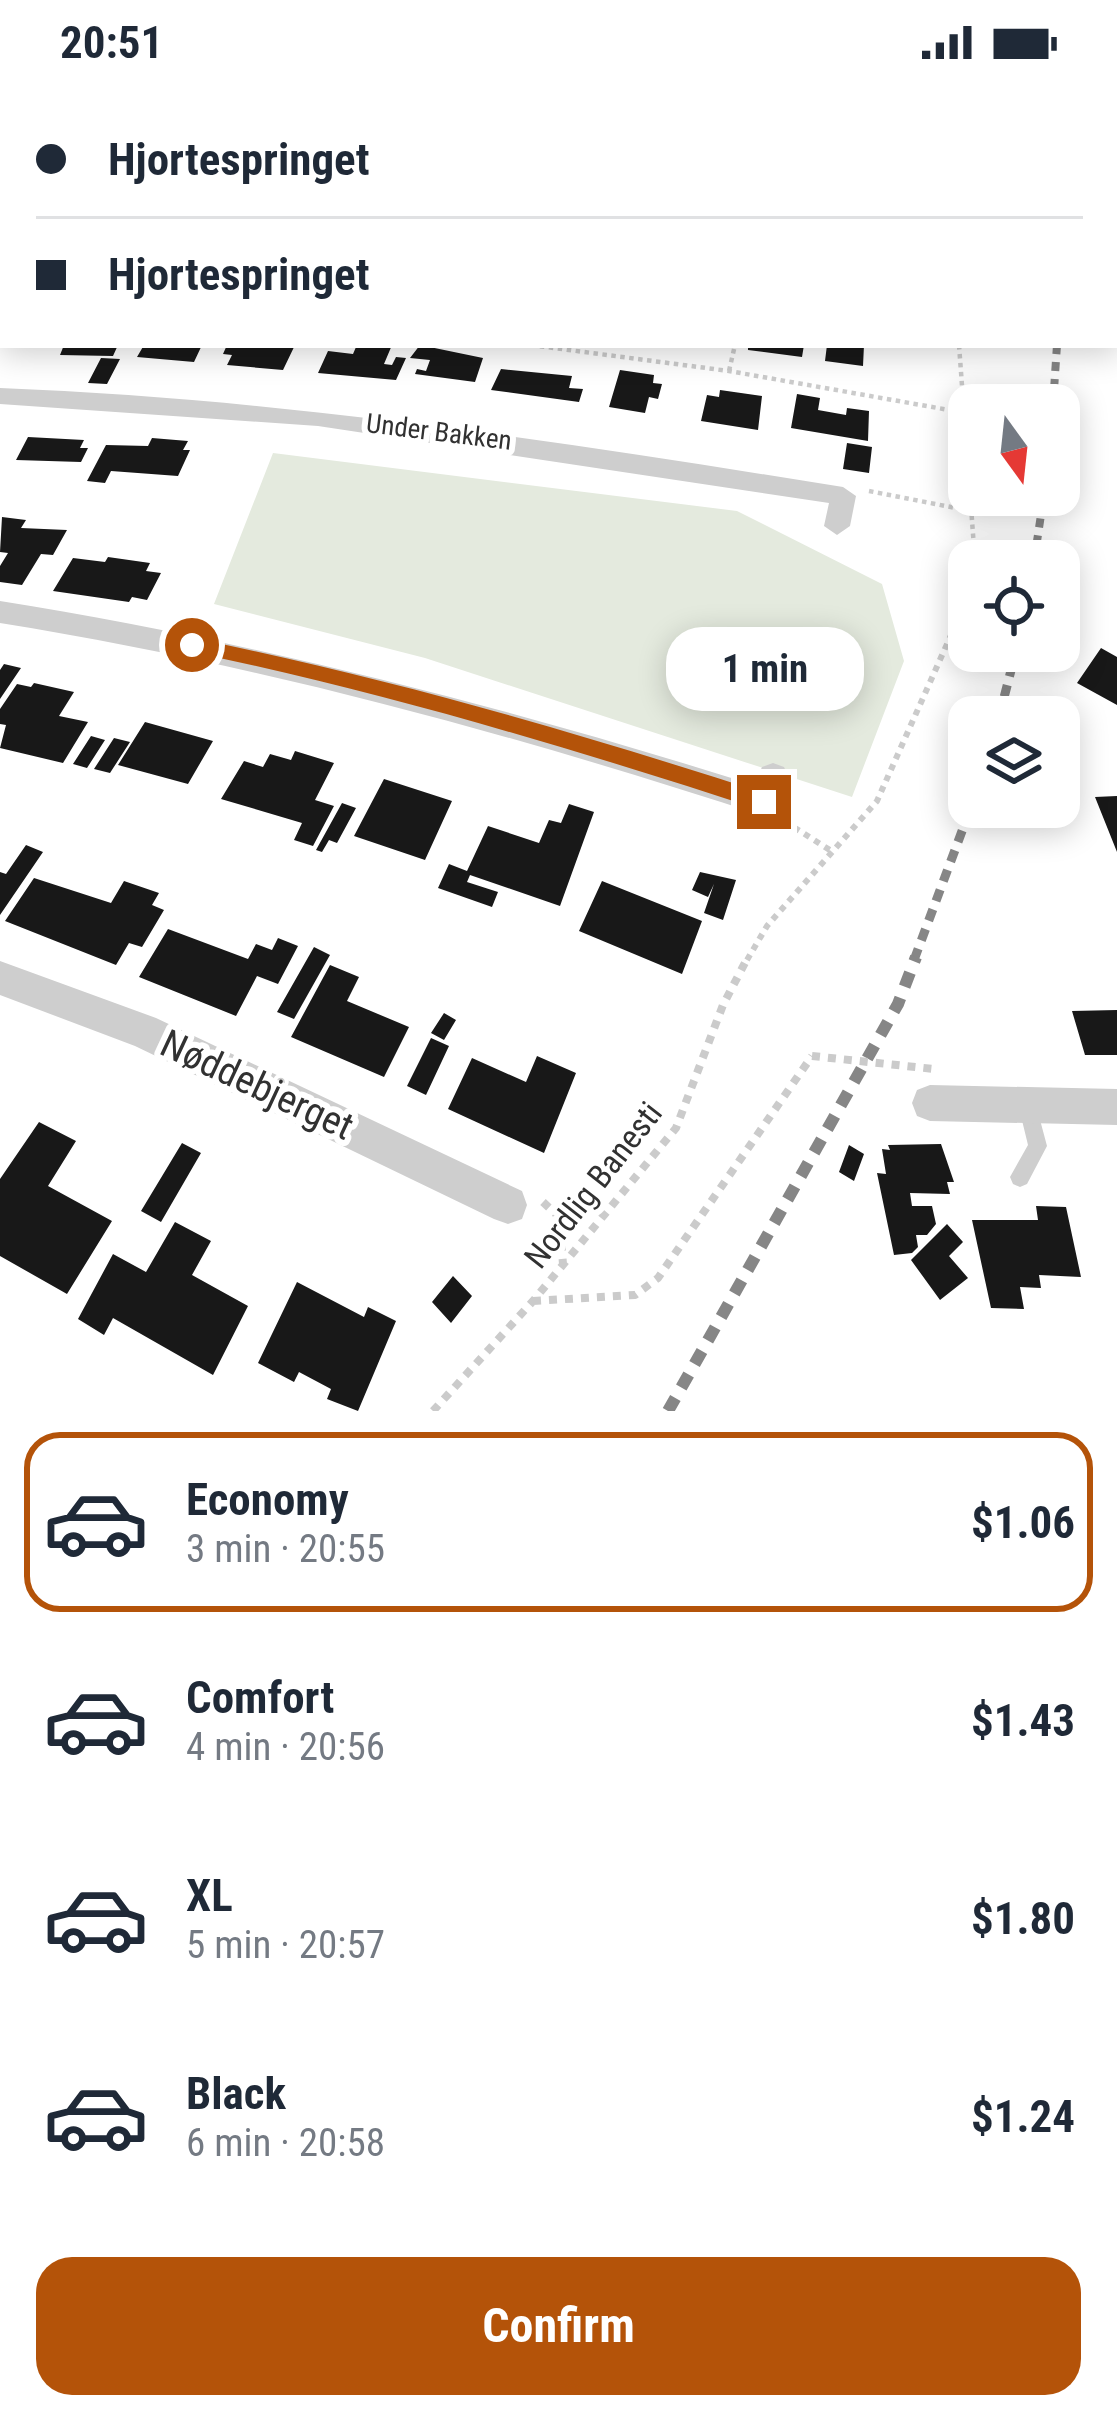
<!DOCTYPE html>
<html lang="en">
<head>
<meta charset="utf-8">
<style>
  :root { --surface:#fff; --page:#f2f2f3; --text:#1f2937; --muted:#747a83; --line:#e0e1e3; --accent:#b45309 }
  body { margin:0; font-family:"Roboto Condensed",sans-serif; background:var(--page); color:var(--text); height:100vh; display:flex; flex-direction:column; font-size:45px; white-space:nowrap }
  * { box-sizing:border-box; margin:0 }
  p { font-size:39px; color:var(--muted) }
  .icon { flex:none; width:66px; height:66px; fill:none; stroke:currentColor; stroke-width:2; stroke-linecap:round; stroke-linejoin:round }
  .map { position:relative; height:1327px; overflow:hidden }
  .panel { display:flex; flex-direction:column; background:var(--surface); flex:1 }
  .panel>* { flex:none }
  .guide { position:absolute; left:0px; top:0px; width:1119px; height:264px; box-shadow:0 6px 30px #0003; display:grid; align-content:center; height:264px; padding:0 36px; background:var(--surface) }
  .needle { width:78px; rotate:165deg }
  .fabs { position:absolute; left:948px; top:300px; display:grid; gap:24px }
  .fabs a { display:grid; place-items:center; width:132px; height:132px; border-radius:24px; background:var(--surface); box-shadow:0 6px 30px #0003; font-size:60px }
  .end { position:absolute; width:54px; height:54px; margin:-27px; border:15px solid #b45309; background:#fff; box-shadow:0 0 0 6px #fff }
  .from { border-radius:50% }
  .bubble { position:absolute; height:84px; border-radius:36px; background:var(--surface); box-shadow:0 6px 30px #0003; font-size:39px; font-weight:700; line-height:84px; text-align:center }
  .guide b { display:flex; align-items:center; gap:42px; height:114px; font-size:45px }
  .guide b+b { border-top:3px solid var(--line) }
  .guide i { width:30px; height:30px; background:var(--text) }
  ul { padding:21px 0 0; list-style:none }
  li { display:flex; align-items:center; gap:36px; height:180px; margin:0 24px 18px; padding:0 12px; border:6px solid transparent; border-radius:36px }
  li div { flex:1 }
  li b { display:block; font-size:45px }
  li em { font-style:normal; font-weight:700 }
  li.on { border-color:var(--accent) }
  li>.icon { width:108px; height:108px; stroke-width:1.5 }
  .cta { display:flex; gap:24px; margin-top:auto; padding:24px 36px }
  .cta a { flex:1; height:138px; border-radius:36px; background:var(--accent); color:#fff; font-size:48px; font-weight:700; line-height:138px; text-align:center }
  .status { display:flex; justify-content:space-between; align-items:center; height:84px; padding:0 60px; background:var(--surface); direction:ltr }
  .status svg { height:33px; fill:currentColor }
  .map>svg:first-child { display:block }
  .green { fill:#e4eade }
  .building { fill:#181818 }
  .lines { fill:none; stroke-linecap:round; stroke-linejoin:round }
  .path-far2 { stroke:#cbcbcb; stroke-width:4.5; stroke-dasharray:4.5 4.5; stroke-linecap:butt }
  .path-far1 { stroke:#cbcbcb; stroke-width:6; stroke-dasharray:6 6; stroke-linecap:butt }
  .path { stroke:#cbcbcb; stroke-width:8; stroke-dasharray:8 8; stroke-linecap:butt }
  .service { fill:#cecece; fill-rule:evenodd }
  .minor { fill:#cecece; fill-rule:evenodd }
  .rail-far2 { stroke:#868686; stroke-width:8; stroke-dasharray:9 8; stroke-linecap:butt }
  .rail-far1 { stroke:#868686; stroke-width:9; stroke-dasharray:12 9; stroke-linecap:butt }
  .rail { stroke:#868686; stroke-width:12; stroke-dasharray:15 12; stroke-linecap:butt }
  .path-bridge { stroke:#cbcbcb; stroke-width:8; stroke-dasharray:8 8; stroke-linecap:butt }
  .route { fill:#b45309 }
  .labels { text-anchor:middle; dominant-baseline:central; stroke-width:12; stroke-linejoin:round; paint-order:stroke }
  .far-street-label { font-size:27px; fill:#313131; stroke:#fff }
  .street-label { font-size:33px; fill:#313131; stroke:#fff }
  .near-street-label { font-size:39px; fill:#313131; stroke:#fff }
</style>
</head>
<body>
<div class="status"><b>20:51</b><svg viewBox="0 0 49 12"><path d="M0 12V9h3v3zM5 12V6h3v6zM10 12V3h3v9zM15 12V0h3v12zM26 1h20v11H26zM47 4h2v5h-2z"/></svg></div>
<div class="map">
<svg width="1117" height="1327" viewBox="0 0 1117 1327">
  <rect width="100%" height="100%" fill="#fff"/>
  <!-- green -->
  <path class="green" d="M 273,369 L 737,427 L 882,500 L 904,577 L 852,713 L 425,574 L 214,520 Z"/>
  <!-- building -->
  <path class="building" d="M 64,261 L 118,261 L 113,272 L 60,271 Z
    M 144,261 L 202,261 L 194,278 L 137,273 Z
    M 227,261 L 295,261 L 283,286 L 227,281 L 232,271 L 223,270 Z
    M 372,261 L 392,261 L 384,280 L 392,281 L 396,273 L 406,274 L 396,296 L 318,289 L 328,267 L 353,270 L 356,263 Z
    M 420,261 L 483,274 L 475,298 L 415,290 L 417,285 L 426,287 L 430,276 L 410,274 Z
    M 748,261 L 804,261 L 802,273 L 748,266 Z
    M 827,261 L 864,261 L 863,282 L 825,277 Z
    M 101,274 L 120,275 L 107,300 L 88,299 Z
    M 501,285 L 572,292 L 569,304 L 583,305 L 579,318 L 491,306 Z
    M 620,286 L 654,291 L 653,299 L 662,300 L 658,315 L 649,313 L 645,329 L 609,323 Z
    M 720,306 L 762,312 L 758,346 L 701,337 L 707,311 L 719,313 Z
    M 797,310 L 820,314 L 818,326 L 846,331 L 847,324 L 869,327 L 868,357 L 791,344 Z
    M 28,353 L 84,356 L 80,364 L 88,364 L 81,378 L 16,376 Z
    M 152,354 L 188,357 L 183,366 L 190,366 L 178,392 L 111,387 L 105,399 L 87,397 L 106,361 L 148,362 Z
    M 847,359 L 872,363 L 869,389 L 843,385 Z
    M 2,433 L 26,436 L 21,444 L 67,446 L 53,471 L 41,470 L 22,501 L 0,498 L 0,482 L 8,469 L 0,468 Z
    M 108,473 L 150,479 L 146,487 L 161,489 L 147,516 L 132,513 L 129,518 L 53,507 L 73,474 L 105,478 Z
    M 1101,564 L 1117,573 L 1117,621 L 1077,599 Z
    M 4,580 L 21,584 L 0,615 L 0,586 Z
    M 34,599 L 74,608 L 59,632 L 88,638 L 63,679 L 0,664 L 6,641 L 0,640 L 0,625 L 17,600 L 31,603 Z
    M 145,638 L 213,657 L 188,700 L 118,681 Z
    M 91,652 L 105,656 L 87,684 L 73,680 Z
    M 114,654 L 130,658 L 110,689 L 94,685 Z
    M 295,667 L 334,679 L 315,716 L 334,722 L 313,762 L 294,756 L 302,739 L 221,715 L 244,677 L 263,683 L 270,670 L 291,676 Z
    M 384,695 L 452,717 L 425,776 L 354,752 Z
    M 1117,712 L 1117,768 L 1095,713 Z
    M 342,719 L 356,724 L 337,759 L 329,756 L 322,768 L 316,766 Z
    M 569,720 L 594,728 L 560,822 L 470,791 L 467,798 L 498,808 L 492,823 L 438,804 L 449,780 L 467,787 L 488,742 L 539,759 L 549,736 L 561,739 Z
    M 26,761 L 43,768 L 0,831 L 0,788 L 6,790 Z
    M 700,788 L 736,796 L 723,836 L 704,829 L 714,800 L 708,813 L 692,806 Z
    M 34,794 L 111,819 L 124,797 L 159,809 L 152,821 L 164,826 L 142,863 L 129,859 L 116,881 L 5,837 Z
    M 602,797 L 702,837 L 682,890 L 579,847 Z
    M 168,845 L 248,875 L 256,860 L 272,866 L 278,854 L 298,862 L 278,900 L 257,892 L 236,932 L 139,893 Z
    M 314,863 L 330,871 L 294,935 L 277,928 Z
    M 330,881 L 359,893 L 347,917 L 409,943 L 384,993 L 291,953 Z
    M 1117,926 L 1117,971 L 1085,971 L 1072,927 Z
    M 444,929 L 456,936 L 444,956 L 431,949 Z
    M 431,954 L 449,962 L 426,1011 L 407,1002 Z
    M 537,972 L 576,989 L 544,1069 L 448,1025 L 472,974 L 526,998 Z
    M 39,1038 L 76,1057 L 48,1102 L 112,1137 L 67,1210 L 0,1172 L 0,1095 Z
    M 182,1059 L 201,1069 L 161,1138 L 141,1127 Z
    M 941,1060 L 954,1098 L 947,1098 L 950,1110 L 910,1109 L 912,1122 L 932,1122 L 936,1140 L 927,1151 L 916,1151 L 918,1163 L 912,1169 L 894,1171 L 877,1089 L 886,1090 L 882,1065 L 890,1066 L 888,1061 Z
    M 849,1061 L 864,1070 L 854,1097 L 839,1088 Z
    M 1036,1122 L 1066,1123 L 1081,1193 L 1039,1191 L 1041,1204 L 1020,1203 L 1024,1225 L 991,1224 L 972,1136 L 1038,1136 Z
    M 175,1138 L 211,1157 L 192,1191 L 248,1222 L 213,1291 L 113,1234 L 104,1251 L 78,1235 L 113,1170 L 146,1188 Z
    M 947,1140 L 963,1158 L 949,1172 L 968,1194 L 940,1216 L 911,1176 Z
    M 453,1192 L 472,1212 L 451,1239 L 432,1218 Z
    M 297,1198 L 364,1233 L 368,1223 L 396,1237 L 358,1327 L 327,1315 L 331,1305 L 299,1288 L 294,1298 L 258,1279 Z"/>
  <g class="lines">
    <!-- path-far2 -->
    <path class="path-far2" d="M 917,0 L 921,3
      M 531,261 L 729,287 L 966,329
      M 959,261 L 975,477
      M 729,287 L 735,261
      M 869,407 L 966,426
      M 967,516 L 969,510"/>
    <!-- path-far1 -->
    <path class="path-far1" d="M 784,737 L 833,768
      M 747,876 L 767,842 L 877,717 L 968,513"/>
    <!-- path -->
    <path class="path" d="M 543,1118 L 559,1133 L 563,1180
      M 533,1217 L 635,1211 L 658,1194 L 812,972
      M 433,1327 L 533,1217 L 676,1044 L 723,921 L 748,873"/>
    <!-- service -->
    <path class="service" d="M 1035,0 L 1043,0 L 1045,3 L 1037,3 Z
      M 1028,1015 L 1035,1017 L 1047,1062 L 1027,1100 L 1020,1103 L 1013,1100 L 1010,1093 L 1028,1061 L 1019,1024 L 1021,1017 Z"/>
    <!-- minor -->
    <path class="minor" d="M 26,0 L 44,0 L 25,3 Z
      M 719,0 L 737,0 L 739,3 L 721,3 Z
      M 1056,0 L 1075,0 L 1077,3 L 1059,3 Z
      M 1116,47 L 1117,47 L 1117,58 L 1116,58 Z
      M 3,182 L 3,211 L 0,211 L 0,183 Z
      M 0,304 C 284,315 563,358 843,403 L 856,412 L 850,442 L 837,451 L 824,442 L 829,419 L 318,342 L 0,320 Z
      M 0,517 C 257,558 506,623 754,701 L 762,683 L 773,679 L 784,683 L 788,692 L 775,728 L 764,732 C 513,650 261,581 0,539 Z
      M 0,877 L 156,934 L 522,1107 L 527,1121 L 522,1135 L 508,1140 L 494,1135 L 135,962 L 0,911 Z
      M 930,1001 L 1117,1005 L 1117,1041 L 930,1037 L 917,1032 L 912,1019 L 917,1006 Z"/>
    <!-- rail-far2 -->
    <path class="rail-far2" d="M 1053,321 L 1057,261
      M 1034,477 L 1044,411"/>
    <!-- rail-far1 -->
    <path class="rail-far1" d="M 999,633 L 1016,567
      M 914,876 L 971,723"/>
    <!-- rail -->
    <path class="rail" d="M 668,1327 L 898,920 L 916,873"/>
    <!-- path-bridge -->
    <path class="path-bridge" d="M 812,972 L 934,985"/>
  </g>
  <!-- route -->
  <path class="route" d="M 192,554 C 387,593 575,648 764,709 L 774,718 L 764,727 C 575,665 387,609 192,568 L 183,561 Z"/>
  <g class="labels">
    <!-- far-street labels -->
    <g class="far-street-label">
      <text transform="translate(439 348) rotate(7)">Under Bakken</text>
    </g>
    <!-- street labels -->
    <g class="street-label">
      <text transform="translate(593 1101) rotate(-52)">Nordlig Banesti</text>
    </g>
    <!-- near-street labels -->
    <g class="near-street-label">
      <text transform="translate(257 1001) rotate(25)">Nøddebjerget</text>
    </g>
  </g>
</svg>
<div class="fabs">
<a><svg class="needle" viewBox="-14 -14 28 28"><path d="M0-13l5 13h-10z" fill="#e53935"/><path d="M0 13l5-13h-10z" fill="#747a83"/></svg></a>
<a><svg class="icon" aria-label="locate" viewBox="0 0 24 24"><circle cx="12" cy="12" r="6"/><path d="M12 2v4M12 18v4M2 12h4M18 12h4"/></svg></a>
<a><svg class="icon" aria-label="layers" viewBox="0 0 24 24"><path d="M12 4l9 5-9 5-9-5zM3 14l9 5 9-5"/></svg></a>
</div>
<i class="end from" style="left:192px;top:561px"></i>
<i class="end" style="left:764px;top:718px"></i>
<div class="bubble" style="left:666px;top:543px;width:198px">1 min</div>
<div class="guide">
<b><i class="from"></i>Hjortespringet</b>
<b><i></i>Hjortespringet</b>
</div>
</div>
<section class="panel">
<ul>
<li class="on"><svg class="icon" aria-label="car" viewBox="0 0 24 24"><path d="M5 17H2v-5l4-1 3-4h7l3 4 3 1v5h-3M9 17h6M6 11h13"/><circle cx="7" cy="17" r="2"/><circle cx="17" cy="17" r="2"/></svg><div><b>Economy</b><p>3 min · 20:55</p></div><em>$1.06</em></li>
<li><svg class="icon" aria-label="car" viewBox="0 0 24 24"><path d="M5 17H2v-5l4-1 3-4h7l3 4 3 1v5h-3M9 17h6M6 11h13"/><circle cx="7" cy="17" r="2"/><circle cx="17" cy="17" r="2"/></svg><div><b>Comfort</b><p>4 min · 20:56</p></div><em>$1.43</em></li>
<li><svg class="icon" aria-label="car" viewBox="0 0 24 24"><path d="M5 17H2v-5l4-1 3-4h7l3 4 3 1v5h-3M9 17h6M6 11h13"/><circle cx="7" cy="17" r="2"/><circle cx="17" cy="17" r="2"/></svg><div><b>XL</b><p>5 min · 20:57</p></div><em>$1.80</em></li>
<li><svg class="icon" aria-label="car" viewBox="0 0 24 24"><path d="M5 17H2v-5l4-1 3-4h7l3 4 3 1v5h-3M9 17h6M6 11h13"/><circle cx="7" cy="17" r="2"/><circle cx="17" cy="17" r="2"/></svg><div><b>Black</b><p>6 min · 20:58</p></div><em>$1.24</em></li>
</ul>
<div class="cta"><a>Confirm</a></div>
</section>
</body>
</html>
